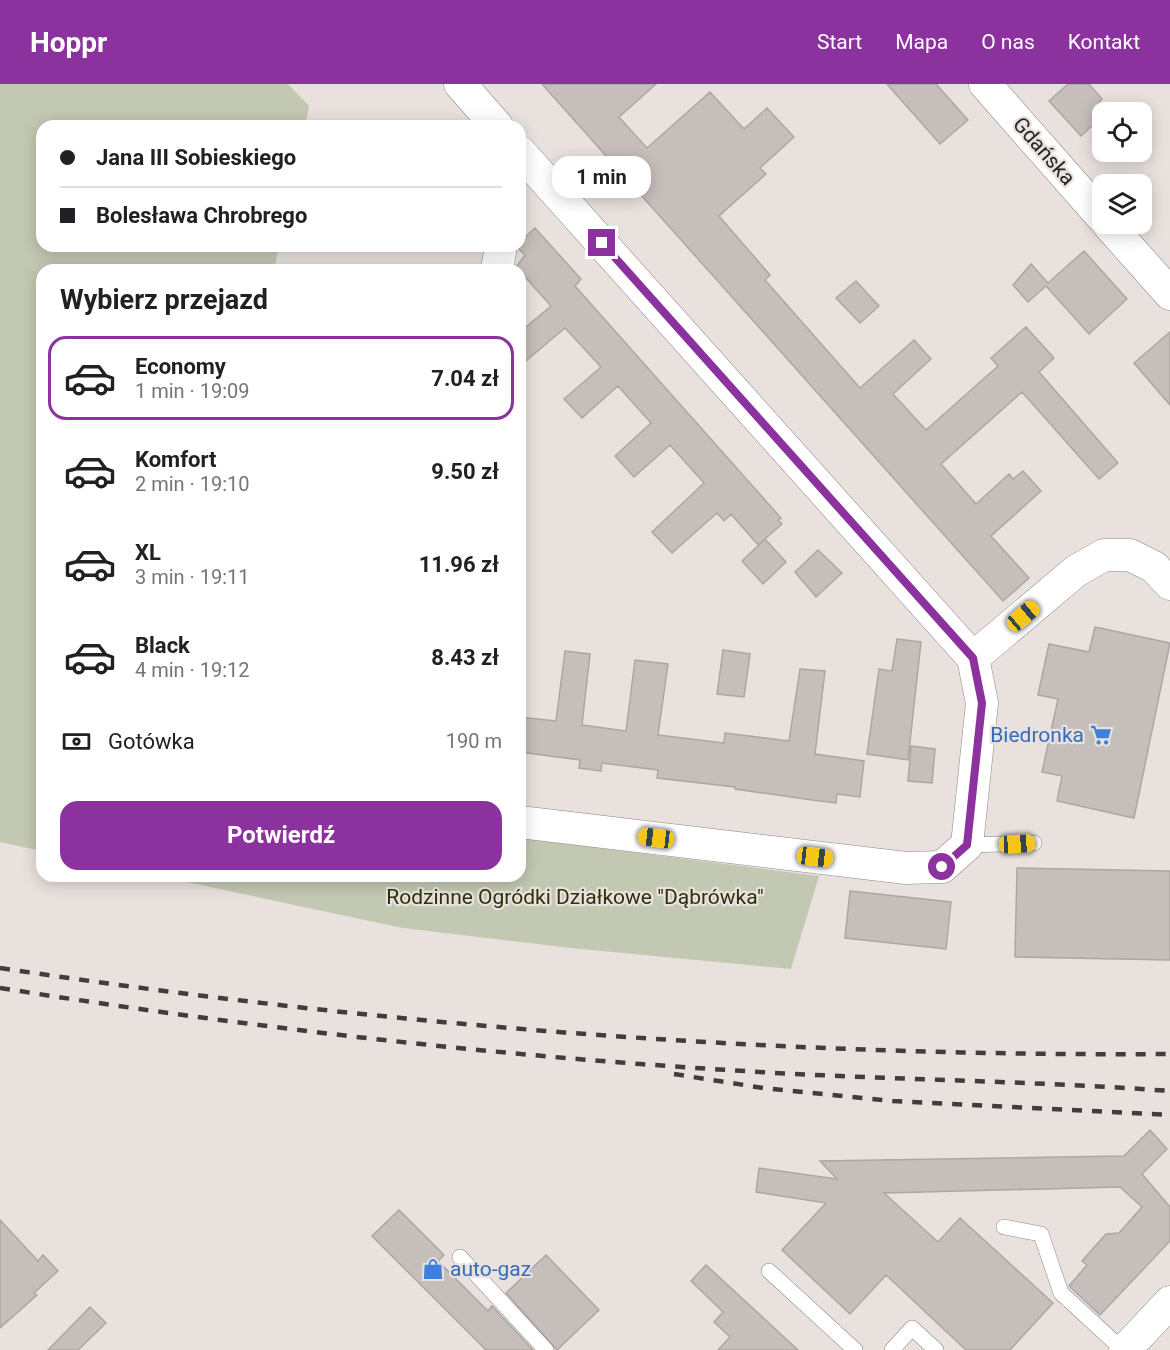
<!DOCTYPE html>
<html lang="pl">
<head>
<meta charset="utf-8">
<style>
  :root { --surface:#fff; --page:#f2f2f2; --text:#202124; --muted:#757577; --line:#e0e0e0; --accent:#8b329e }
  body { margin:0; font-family:Roboto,sans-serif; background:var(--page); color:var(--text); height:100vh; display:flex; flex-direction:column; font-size:22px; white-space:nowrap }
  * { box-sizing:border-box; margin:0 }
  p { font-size:20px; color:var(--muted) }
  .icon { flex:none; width:33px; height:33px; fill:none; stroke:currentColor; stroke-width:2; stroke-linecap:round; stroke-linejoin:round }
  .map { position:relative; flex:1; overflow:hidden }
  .panel { position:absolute; left:36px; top:180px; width:490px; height:618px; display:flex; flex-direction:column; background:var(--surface); border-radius:18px; box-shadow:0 3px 15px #0003 }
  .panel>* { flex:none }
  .guide { position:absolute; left:36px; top:36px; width:490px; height:132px; border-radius:18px; box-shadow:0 3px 15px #0003; display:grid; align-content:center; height:132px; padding:0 24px; background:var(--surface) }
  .buttons { position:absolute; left:1092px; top:18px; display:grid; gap:12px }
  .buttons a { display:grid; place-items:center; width:60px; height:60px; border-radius:12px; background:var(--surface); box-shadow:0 3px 15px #0003; font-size:30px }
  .end { position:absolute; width:27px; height:27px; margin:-14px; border:8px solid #8b329e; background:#fff; box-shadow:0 0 0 3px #fff }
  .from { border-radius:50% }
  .bubble { position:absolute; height:42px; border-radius:18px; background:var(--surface); box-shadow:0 3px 15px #0003; font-size:20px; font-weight:700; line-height:42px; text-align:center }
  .car { position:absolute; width:18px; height:36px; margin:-18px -9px; border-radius:8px; box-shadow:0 0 4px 2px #0007; background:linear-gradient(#f5c518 24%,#345 0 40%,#f5c518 0 76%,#345 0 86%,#f5c518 0) }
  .guide b { display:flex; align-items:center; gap:21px; height:57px; font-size:22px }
  .guide b+b { border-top:2px solid var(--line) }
  .guide i { width:15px; height:15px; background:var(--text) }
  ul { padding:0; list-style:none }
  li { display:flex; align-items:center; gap:18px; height:84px; margin:0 12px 9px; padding:0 12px; border:3px solid transparent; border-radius:18px }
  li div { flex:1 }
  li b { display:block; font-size:22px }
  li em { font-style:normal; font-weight:700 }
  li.selected { border-color:var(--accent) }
  li>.icon { width:54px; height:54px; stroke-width:1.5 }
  h2 { padding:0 24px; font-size:27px; line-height:72px }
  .pay { display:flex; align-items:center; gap:15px; height:66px; padding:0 24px; font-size:22px }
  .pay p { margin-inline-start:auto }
  .cta { display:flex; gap:12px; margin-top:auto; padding:12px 24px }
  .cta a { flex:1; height:69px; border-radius:18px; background:var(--accent); color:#fff; font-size:24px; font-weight:700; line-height:69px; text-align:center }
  header { display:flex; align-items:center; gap:36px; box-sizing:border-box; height:84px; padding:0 30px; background:var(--accent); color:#fff }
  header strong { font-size:28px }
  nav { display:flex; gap:33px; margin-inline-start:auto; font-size:21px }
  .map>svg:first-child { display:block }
  .green { fill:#c3c8b2 }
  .building { fill:#c5bebb; stroke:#ada6a4; stroke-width:1.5 }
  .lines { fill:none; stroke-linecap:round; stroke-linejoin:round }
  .service-casing { stroke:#8d8683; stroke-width:16 }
  .minor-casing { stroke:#8d8683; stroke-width:33 }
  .service { stroke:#fff; stroke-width:15 }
  .minor { stroke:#fff; stroke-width:32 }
  .rail { stroke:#403d3c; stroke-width:4.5; stroke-dasharray:10 10; stroke-linecap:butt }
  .route { stroke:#8b329e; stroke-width:8 }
  .labels { text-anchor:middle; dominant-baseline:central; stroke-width:4.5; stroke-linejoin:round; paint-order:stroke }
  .street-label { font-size:21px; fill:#292726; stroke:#e8e1de }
  .shop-label { font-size:21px; fill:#366cbe; stroke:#e8e1de; text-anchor:end }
  .park-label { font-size:21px; fill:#2c3207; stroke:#e8e1de }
</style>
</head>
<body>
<header>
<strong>Hoppr</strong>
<nav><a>Start</a><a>Mapa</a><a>O nas</a><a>Kontakt</a></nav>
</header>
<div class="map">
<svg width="1170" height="1266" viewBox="0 0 1170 1266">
  <rect width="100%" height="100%" fill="#e8e1de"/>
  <!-- green -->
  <path class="green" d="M 0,0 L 288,0 L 309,22 L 305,42 L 42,42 L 42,162 L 279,162 L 274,186 L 42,186 L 42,767 L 0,758 Z
    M 521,754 L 819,792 L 791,885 L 571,864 L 403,844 L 158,792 L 520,792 Z"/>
  <!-- building -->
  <path class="building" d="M 542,0 L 656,0 L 619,33 L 647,64 L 710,8 L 744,45 L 767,24 L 794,53 L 760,84 L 766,90 L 719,132 L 770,191 L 765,196 L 860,304 L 914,256 L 931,275 L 893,310 L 926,346 L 998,282 L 991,274 L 1026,243 L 1054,274 L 1039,288 L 1118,379 L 1099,395 L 1022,308 L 941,380 L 976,420 L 1009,390 L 1013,395 L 1023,387 L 1041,407 L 991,452 L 1029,494 L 1003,517 Z
    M 887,0 L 936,0 L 968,36 L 940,60 Z
    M 1068,0 L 1089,0 L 1102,15 L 1097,21 L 1103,28 L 1102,32 L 1081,52 L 1049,17 Z
    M 535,144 L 581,195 L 575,202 L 781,434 L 778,436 L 782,440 L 758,461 L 731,430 L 724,437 L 717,429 L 672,469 L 652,448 L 704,399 L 670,361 L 634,393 L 615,372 L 651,339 L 618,302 L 582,334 L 564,315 L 601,283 L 565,244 L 520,282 L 520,248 L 551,222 L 516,183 L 525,171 L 519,165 L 520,158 Z
    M 1084,167 L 1127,215 L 1089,250 L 1046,202 L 1028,218 L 1013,201 L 1031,180 L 1048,199 Z
    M 856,197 L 879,222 L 860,239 L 836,214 Z
    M 1170,248 L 1170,321 L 1134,279 Z
    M 765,455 L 786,478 L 763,500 L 742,477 Z
    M 818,466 L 842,489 L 816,513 L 795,488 Z
    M 1095,543 L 1170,559 L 1134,734 L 1057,717 L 1062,692 L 1042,688 L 1058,615 L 1038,611 L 1049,560 L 1089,568 Z
    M 897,555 L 921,558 L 908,676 L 867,670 L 879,585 L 892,587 Z
    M 723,566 L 750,570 L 744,613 L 717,610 Z
    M 565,567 L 590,570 L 582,641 L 626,647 L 635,576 L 668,580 L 658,651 L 724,659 L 725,649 L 789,657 L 800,585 L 825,587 L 815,670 L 864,677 L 860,713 L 837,710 L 836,719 L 812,716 L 735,705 L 735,703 L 657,694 L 658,686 L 602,679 L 601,687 L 579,684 L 580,676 L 520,668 L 520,633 L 556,637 Z
    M 911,662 L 935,665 L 932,699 L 908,697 Z
    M 1017,784 L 1170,787 L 1170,876 L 1015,873 Z
    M 850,807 L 951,818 L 946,865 L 845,854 Z
    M 1150,1046 L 1167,1065 L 1142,1090 L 1170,1123 L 1170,1157 L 1100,1231 L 1069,1202 L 1087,1181 L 1082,1177 L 1106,1150 L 1119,1149 L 1142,1123 L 1120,1103 L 884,1109 L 938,1158 L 960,1134 L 1053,1219 L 1010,1266 L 966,1266 L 886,1191 L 850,1230 L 782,1166 L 826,1119 L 756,1108 L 759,1084 L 837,1095 L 820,1077 L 1124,1072 Z
    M 399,1126 L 444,1171 L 438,1177 L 488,1227 L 492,1222 L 533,1266 L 486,1266 L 372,1152 Z
    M 0,1136 L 38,1177 L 43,1171 L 58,1187 L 34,1209 L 37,1211 L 0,1244 Z
    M 546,1171 L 599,1226 L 557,1266 L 506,1209 Z
    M 706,1181 L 798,1266 L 718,1266 L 730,1253 L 714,1238 L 723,1228 L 691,1197 Z
    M 90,1223 L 106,1239 L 78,1266 L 48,1266 Z"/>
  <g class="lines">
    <defs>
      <path id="service" d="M 967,761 L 1034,759
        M 1004,1143 L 1041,1150 L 1061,1209 L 1123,1266
        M 460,1173 L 546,1266
        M 769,1187 L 855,1266
        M 892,1266 L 912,1244 L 936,1266"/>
      <path id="minor" d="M 460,0 L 497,42
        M 985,0 L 1102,133
        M 520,68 L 973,574 L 1076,487 L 1104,471 L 1130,471 L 1154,483 L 1170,500
        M 1108,140 L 1170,210
        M 497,186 L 501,162
        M 520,738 L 906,784 L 942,783 L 967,761 L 982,619 L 973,574
        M 1125,1266 L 1170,1218"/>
    </defs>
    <!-- service casing -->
    <use href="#service" class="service-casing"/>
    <!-- minor casing -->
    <use href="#minor" class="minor-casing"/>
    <!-- service -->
    <use href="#service" class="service"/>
    <!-- minor -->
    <use href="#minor" class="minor"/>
    <!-- rail -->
    <path class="rail" d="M 0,884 C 387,942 779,973 1170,970
      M 0,904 C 241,942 484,971 728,986 C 875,996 1023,996 1170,1007
      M 674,990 L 763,1004 L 893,1017 L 1170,1031"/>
  </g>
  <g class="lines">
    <!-- route -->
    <path class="route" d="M 602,159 L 973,574 L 982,619 L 967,761 L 942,783"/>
  </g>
  <!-- icons -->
  <defs>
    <symbol id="supermarket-bare" viewBox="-9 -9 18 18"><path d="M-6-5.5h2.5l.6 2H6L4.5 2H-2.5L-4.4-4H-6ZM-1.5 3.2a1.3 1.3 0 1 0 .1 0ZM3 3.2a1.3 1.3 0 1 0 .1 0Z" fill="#3f7fe0" stroke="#e8e1de" stroke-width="2.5" paint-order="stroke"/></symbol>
    <symbol id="shop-bare" viewBox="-9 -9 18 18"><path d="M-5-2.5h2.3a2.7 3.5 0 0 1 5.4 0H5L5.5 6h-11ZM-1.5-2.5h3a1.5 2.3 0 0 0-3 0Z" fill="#3f7fe0" stroke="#e8e1de" stroke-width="2.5" paint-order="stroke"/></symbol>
  </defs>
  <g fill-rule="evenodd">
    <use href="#supermarket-bare" x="1086" y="636" width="30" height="30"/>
    <use href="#shop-bare" x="418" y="1170" width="30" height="30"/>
  </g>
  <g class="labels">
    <!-- street labels -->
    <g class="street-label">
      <text transform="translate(1044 67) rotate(49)">Gdańska</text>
    </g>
    <!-- shop labels -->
    <g class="shop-label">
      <text x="1084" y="651">Biedronka</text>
      <text x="450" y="1185" text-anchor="start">auto-gaz</text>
    </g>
    <!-- park labels -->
    <g class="park-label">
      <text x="575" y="813">Rodzinne Ogródki Działkowe "Dąbrówka"</text>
    </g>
  </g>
</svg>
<div class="buttons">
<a><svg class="icon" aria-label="locate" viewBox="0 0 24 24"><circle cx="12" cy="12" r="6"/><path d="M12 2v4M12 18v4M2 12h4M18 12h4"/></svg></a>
<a><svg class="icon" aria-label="layers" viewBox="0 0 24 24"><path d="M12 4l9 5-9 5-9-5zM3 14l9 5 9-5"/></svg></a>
</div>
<i class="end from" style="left:942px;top:783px"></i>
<i class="end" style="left:602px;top:159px"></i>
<div class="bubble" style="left:552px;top:72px;width:99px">1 min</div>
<i class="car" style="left:1023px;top:532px;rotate:50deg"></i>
<i class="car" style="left:656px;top:754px;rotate:277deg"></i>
<i class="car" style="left:1017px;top:760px;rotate:87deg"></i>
<i class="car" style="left:815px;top:773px;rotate:97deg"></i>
<div class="guide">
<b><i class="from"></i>Jana III Sobieskiego</b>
<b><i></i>Bolesława Chrobrego</b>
</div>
<section class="panel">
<h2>Wybierz przejazd</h2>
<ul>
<li class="selected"><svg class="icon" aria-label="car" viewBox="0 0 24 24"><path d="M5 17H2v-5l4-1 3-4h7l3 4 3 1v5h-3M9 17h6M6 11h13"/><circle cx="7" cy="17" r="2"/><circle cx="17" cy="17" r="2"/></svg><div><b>Economy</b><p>1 min · 19:09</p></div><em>7.04 zł</em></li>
<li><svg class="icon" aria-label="car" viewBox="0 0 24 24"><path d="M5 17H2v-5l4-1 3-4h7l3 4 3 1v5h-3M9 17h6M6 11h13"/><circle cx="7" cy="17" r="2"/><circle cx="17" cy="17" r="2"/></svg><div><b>Komfort</b><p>2 min · 19:10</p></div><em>9.50 zł</em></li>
<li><svg class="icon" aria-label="car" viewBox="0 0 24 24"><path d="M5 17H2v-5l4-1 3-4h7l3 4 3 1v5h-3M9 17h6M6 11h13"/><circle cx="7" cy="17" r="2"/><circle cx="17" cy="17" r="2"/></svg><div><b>XL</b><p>3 min · 19:11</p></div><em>11.96 zł</em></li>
<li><svg class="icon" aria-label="car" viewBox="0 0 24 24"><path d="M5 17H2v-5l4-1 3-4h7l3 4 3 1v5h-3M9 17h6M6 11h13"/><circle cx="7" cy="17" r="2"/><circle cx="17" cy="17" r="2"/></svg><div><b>Black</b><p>4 min · 19:12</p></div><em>8.43 zł</em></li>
</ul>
<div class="pay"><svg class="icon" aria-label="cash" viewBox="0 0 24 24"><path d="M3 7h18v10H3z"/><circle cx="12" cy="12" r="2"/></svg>Gotówka<p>190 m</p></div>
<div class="cta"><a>Potwierdź</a></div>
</section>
</div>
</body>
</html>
